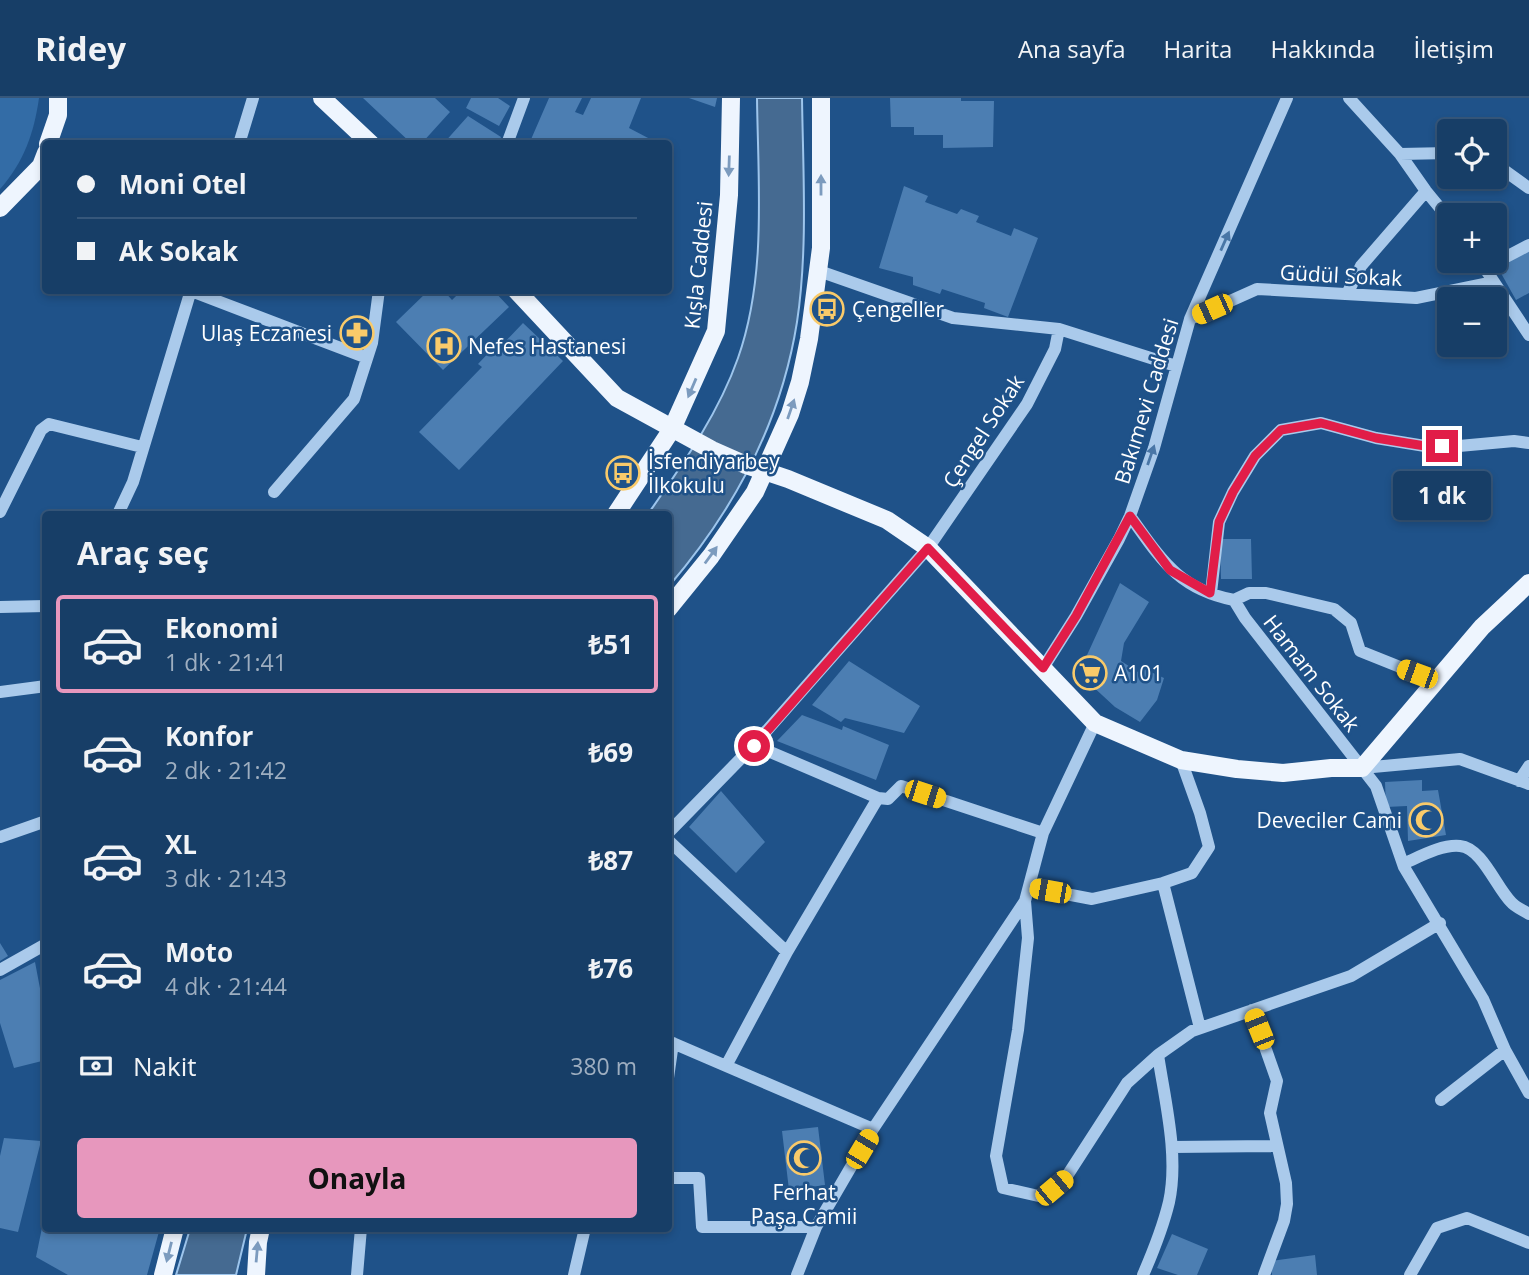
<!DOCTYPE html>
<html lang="tr">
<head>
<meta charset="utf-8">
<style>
  :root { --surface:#173e67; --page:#244970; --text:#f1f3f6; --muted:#9eaec0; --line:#36577b; --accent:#e797bd }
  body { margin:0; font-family:"Open Sans",sans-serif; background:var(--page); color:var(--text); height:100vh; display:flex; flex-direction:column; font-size:26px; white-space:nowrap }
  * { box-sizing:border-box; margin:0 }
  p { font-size:23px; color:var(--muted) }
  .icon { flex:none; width:38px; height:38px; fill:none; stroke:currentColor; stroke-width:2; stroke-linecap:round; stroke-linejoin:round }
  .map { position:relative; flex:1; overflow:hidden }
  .sheet { position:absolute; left:42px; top:413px; width:630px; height:721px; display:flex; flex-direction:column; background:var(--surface); border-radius:7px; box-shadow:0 4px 10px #0003,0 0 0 2px var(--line) }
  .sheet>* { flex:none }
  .guide { position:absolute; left:42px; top:42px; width:630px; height:154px; border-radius:7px; box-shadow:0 4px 10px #0003,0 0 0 2px var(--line); display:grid; align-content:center; height:154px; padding:0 35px; background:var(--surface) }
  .tools { position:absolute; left:1437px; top:21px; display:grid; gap:14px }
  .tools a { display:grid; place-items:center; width:70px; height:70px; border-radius:7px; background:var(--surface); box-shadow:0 4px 10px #0003,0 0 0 2px var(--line); font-size:35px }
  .end { position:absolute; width:32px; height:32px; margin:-16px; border:9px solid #e11d48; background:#fff; box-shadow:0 0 0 4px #fff }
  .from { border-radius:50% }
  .bubble { position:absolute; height:49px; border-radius:7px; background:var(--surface); box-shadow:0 4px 10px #0003,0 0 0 2px var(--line); font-size:23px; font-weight:700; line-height:49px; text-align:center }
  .car { position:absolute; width:21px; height:42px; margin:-21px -10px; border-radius:9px; box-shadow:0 0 5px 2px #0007; background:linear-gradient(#f5c518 24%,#345 0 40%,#f5c518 0 76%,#345 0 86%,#f5c518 0) }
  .guide b { display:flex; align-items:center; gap:24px; height:66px; font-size:26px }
  .guide b+b { border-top:2px solid var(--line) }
  .guide i { width:18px; height:18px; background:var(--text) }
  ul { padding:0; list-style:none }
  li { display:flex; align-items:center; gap:21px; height:98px; margin:0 14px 10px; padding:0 21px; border:4px solid transparent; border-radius:7px }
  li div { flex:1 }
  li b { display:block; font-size:26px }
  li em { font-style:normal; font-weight:700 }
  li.active { border-color:var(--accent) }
  li>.icon { width:63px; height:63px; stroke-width:1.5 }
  h2 { padding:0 35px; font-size:32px; line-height:84px }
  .pay { display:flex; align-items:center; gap:18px; height:77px; padding:0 35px; font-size:26px }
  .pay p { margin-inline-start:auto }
  .cta { display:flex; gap:14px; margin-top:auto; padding:14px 35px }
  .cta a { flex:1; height:80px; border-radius:7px; background:var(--accent); color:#111; font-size:28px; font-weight:700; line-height:80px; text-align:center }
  header { display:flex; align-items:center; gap:42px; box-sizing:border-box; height:98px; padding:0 35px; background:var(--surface); border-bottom:2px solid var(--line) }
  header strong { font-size:33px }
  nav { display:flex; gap:38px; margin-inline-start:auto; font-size:24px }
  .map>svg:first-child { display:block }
  .green { fill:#336ca6 }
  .water { fill:#456a91; stroke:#9dc5ec; stroke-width:2 }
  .building { fill:#4c7eb2 }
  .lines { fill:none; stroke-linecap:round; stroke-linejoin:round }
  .minor { stroke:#aacaeb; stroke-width:12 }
  .major { stroke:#eef5fe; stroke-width:18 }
  .oneway { fill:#7c9bbe }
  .oneway2 { fill:#4976a6 }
  .route { stroke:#e11d48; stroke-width:9 }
  .labels { text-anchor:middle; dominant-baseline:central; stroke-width:5; stroke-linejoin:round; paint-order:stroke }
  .street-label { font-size:21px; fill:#fff; stroke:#1f5289 }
  .poi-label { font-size:21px; fill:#fff; stroke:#1f5289; text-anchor:start }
</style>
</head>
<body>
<header>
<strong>Ridey</strong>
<nav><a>Ana sayfa</a><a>Harita</a><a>Hakkında</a><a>İletişim</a></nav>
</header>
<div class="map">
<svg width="1529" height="1177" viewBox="0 0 1529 1177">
  <rect width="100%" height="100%" fill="#1f5289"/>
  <!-- green -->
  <path class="green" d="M 0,0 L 39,0 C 34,35 24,64 0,91 Z"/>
  <!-- water -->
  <path class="water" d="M 757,0 L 802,0 C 803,72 808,152 797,224 C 781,325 735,411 669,488 L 668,416 L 648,416 C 682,367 718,317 738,260 C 767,178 758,85 757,0 Z
    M 190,1131 L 247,1131 L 236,1177 L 176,1177 Z"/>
  <!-- building -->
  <path class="building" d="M 363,0 L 435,0 L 450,14 L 421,46 L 412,46 Z
    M 471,0 L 498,0 L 510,8 L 499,28 L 466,10 Z
    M 549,0 L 582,0 L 575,14 L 583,17 L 591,0 L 641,0 L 629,30 L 650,41 L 648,46 L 529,46 Z
    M 689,0 L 717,0 L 715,9 Z
    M 890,0 L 961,0 L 961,3 L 994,3 L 993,49 L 943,50 L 943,37 L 914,37 L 914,29 L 891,29 Z
    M 468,18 L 501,39 L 498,46 L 443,46 Z
    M 904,88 L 928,98 L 925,104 L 957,116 L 961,111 L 979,118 L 976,124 L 1011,138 L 1014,130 L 1038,140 L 1008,219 L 984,210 L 985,205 L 942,191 L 940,196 L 913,187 L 913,179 L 879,170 Z
    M 1529,151 L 1529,195 L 1516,202 L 1497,168 Z
    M 429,192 L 443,192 L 452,202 L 462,192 L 493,192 L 509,209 L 443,272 L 396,224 Z
    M 523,225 L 563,263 L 459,372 L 419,334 L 482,269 L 478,266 L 498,245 L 501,248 Z
    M 1220,441 L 1251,441 L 1252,481 L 1221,481 Z
    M 1120,485 L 1149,504 L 1124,545 L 1121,563 L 1138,574 L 1140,569 L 1164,580 L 1157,602 L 1140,624 L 1115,609 L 1089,585 L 1082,568 Z
    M 849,563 L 920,608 L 904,635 L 845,620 L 841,624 L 812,607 Z
    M 802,617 L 842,632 L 843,628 L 889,647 L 876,682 L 777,643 Z
    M 1422,682 L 1422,693 L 1438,692 L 1446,737 L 1408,743 L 1407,708 L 1386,709 L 1385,684 Z
    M 721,693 L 765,744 L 736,775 L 689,729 Z
    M 0,845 L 8,858 L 0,863 Z
    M 35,864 L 46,922 L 46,962 L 14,970 L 0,925 L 0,882 Z
    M 818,1029 L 825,1087 L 789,1092 L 782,1033 Z
    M 4,1040 L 41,1043 L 18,1134 L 0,1130 L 0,1058 Z
    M 44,1120 L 46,1130 L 79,1130 L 98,1135 L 87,1130 L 160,1130 L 147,1177 L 68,1177 L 36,1159 Z
    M 1172,1136 L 1208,1151 L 1197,1177 L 1178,1177 L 1157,1170 Z
    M 1315,1157 L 1317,1177 L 1272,1177 L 1271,1163 Z"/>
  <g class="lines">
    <!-- minor -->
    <path class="minor" d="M 1349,0 L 1400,56 L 1426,93 L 1449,121
      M 239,46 L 253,0
      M 507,46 L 524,0
      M 1400,56 L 1449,55
      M 1494,65 L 1529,90
      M 1480,163 L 1529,237
      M 1485,170 L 1529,147
      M 819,173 L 953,220 L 1059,231 L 1176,268
      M 191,193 L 367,260
      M 1347,196 L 1361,168 L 1426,93
      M 1190,221 L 1257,191 L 1416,200 L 1494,184
      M 274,394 L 354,301 L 372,245 L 379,192
      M 0,414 L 41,332 L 49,326 L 142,349
      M 118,416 L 133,384 L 191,192
      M 1130,418 C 1161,461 1178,491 1234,502 L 1249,495 L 1266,495 L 1334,511 L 1351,525 L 1360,553 L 1435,583
      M 1211,495 L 1219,424 L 1233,394 L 1255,358 L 1281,332 L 1321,325 L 1376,340 L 1425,348 L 1459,348 L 1514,343 L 1529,345
      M 1234,502 L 1245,520 L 1376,688 L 1404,769 L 1483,901 L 1505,952 L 1529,995
      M 0,509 L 46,508
      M 1043,570 L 1076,518 L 1119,441 L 1130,418 L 1154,350 L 1190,221 L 1287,0
      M 0,594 L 46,588
      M 754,647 L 878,700 L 888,701 L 901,688 L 1043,735
      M 1362,670 L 1460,661 L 1529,686
      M 1519,683 L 1529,668
      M 668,735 L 754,647 L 928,450 L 1027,306 L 1055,251 L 1059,231
      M 0,739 L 46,723
      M 668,742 L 787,854
      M 1403,766 C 1419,759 1442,746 1460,748 C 1482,750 1496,789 1511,804 C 1515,809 1523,812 1529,816
      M 1163,785 L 1200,930
      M 1029,789 L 1092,801 L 1163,785 L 1192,775 L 1209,749 L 1200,715 L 1181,662
      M 1025,803 L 1028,840 L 1018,932 L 996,1058 L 1003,1090 L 1043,1099 L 1065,1081 L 1127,985 L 1158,957
      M 0,872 L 46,846
      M 1252,912 L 1277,983 L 1270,1015 L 1286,1085 L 1287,1106 L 1284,1123 L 1264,1177
      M 668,943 L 873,1031
      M 726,968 L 787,854 L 878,700
      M 668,980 L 673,945
      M 1441,1002 L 1505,952
      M 1172,1049 L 1276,1048
      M 668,1080 L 699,1080 L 702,1129 L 816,1129
      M 357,1177 L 361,1130
      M 574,1177 L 585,1130
      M 797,1177 L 816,1129 L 873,1031 L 1025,803 L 1043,735 L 1095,625
      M 1143,1177 C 1153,1154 1163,1129 1169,1104 C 1179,1058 1165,1003 1158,957 L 1192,933 L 1351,878 L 1440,825
      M 1410,1177 L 1437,1130 L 1467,1120 L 1529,1145"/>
    <!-- major -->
    <path class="major" d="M 322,0 L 371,46
      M 48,46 L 58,17 L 58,0
      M 0,110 L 41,68 L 46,55
      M 516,192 L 617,300 L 712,352 L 746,367 L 788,381 L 887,422 L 928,450 L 1095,625 L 1181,662 L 1237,671 L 1283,675 L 1331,670 L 1362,670 L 1482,529 L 1529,485
      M 616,416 L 672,331 L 716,233 L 729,97 L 731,0
      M 668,511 L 711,458 L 755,394 L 790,316 L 800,284 L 809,241 L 821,150 L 821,0
      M 163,1177 L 175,1130
      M 256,1177 L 258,1144 L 261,1130"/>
  </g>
  <!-- one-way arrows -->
  <defs><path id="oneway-solid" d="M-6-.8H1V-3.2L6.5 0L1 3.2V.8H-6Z" transform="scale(1.75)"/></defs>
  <g class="oneway">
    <use href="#oneway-solid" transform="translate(729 68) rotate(92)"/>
    <use href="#oneway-solid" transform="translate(821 87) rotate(-90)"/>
    <use href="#oneway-solid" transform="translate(692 290) rotate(113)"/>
    <use href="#oneway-solid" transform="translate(791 311) rotate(-71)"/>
    <use href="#oneway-solid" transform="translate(711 457) rotate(-54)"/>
    <use href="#oneway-solid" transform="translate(169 1154) rotate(104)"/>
    <use href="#oneway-solid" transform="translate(257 1154) rotate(-85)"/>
  </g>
  <g class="oneway2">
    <use href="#oneway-solid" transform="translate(1225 143) rotate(-66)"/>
    <use href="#oneway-solid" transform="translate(1151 357) rotate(-71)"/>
  </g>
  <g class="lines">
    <!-- route -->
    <path class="route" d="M 754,648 L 928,450 L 1043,570 L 1076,518 L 1130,418 L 1170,472 L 1210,495 L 1219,424 L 1233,394 L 1255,358 L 1281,332 L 1321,325 L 1376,340 L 1425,348 L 1442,348"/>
  </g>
  <!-- icons -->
  <defs>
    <symbol id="bus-ring" viewBox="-11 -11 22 22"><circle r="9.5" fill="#1f5289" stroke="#f9ca6a" stroke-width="1.5"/><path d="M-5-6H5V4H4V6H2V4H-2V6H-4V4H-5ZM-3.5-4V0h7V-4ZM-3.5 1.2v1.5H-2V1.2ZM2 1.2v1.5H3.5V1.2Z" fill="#f9ca6a"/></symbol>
    <symbol id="pharmacy-ring" viewBox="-11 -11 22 22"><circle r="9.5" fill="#1f5289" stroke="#f9ca6a" stroke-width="1.5"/><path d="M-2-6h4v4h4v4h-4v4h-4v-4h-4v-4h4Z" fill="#f9ca6a"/></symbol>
    <symbol id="hospital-ring" viewBox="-11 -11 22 22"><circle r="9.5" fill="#1f5289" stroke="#f9ca6a" stroke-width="1.5"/><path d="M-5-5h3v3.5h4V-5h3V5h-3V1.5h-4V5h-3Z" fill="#f9ca6a"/></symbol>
    <symbol id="supermarket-ring" viewBox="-11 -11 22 22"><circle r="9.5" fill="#1f5289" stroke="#f9ca6a" stroke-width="1.5"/><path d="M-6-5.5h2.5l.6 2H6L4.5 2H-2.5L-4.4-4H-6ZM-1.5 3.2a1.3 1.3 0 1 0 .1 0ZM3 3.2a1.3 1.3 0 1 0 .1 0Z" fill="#f9ca6a"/></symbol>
    <symbol id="mosque-ring" viewBox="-11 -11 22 22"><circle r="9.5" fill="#1f5289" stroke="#f9ca6a" stroke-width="1.5"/><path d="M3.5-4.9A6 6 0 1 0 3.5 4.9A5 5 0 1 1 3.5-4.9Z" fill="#f9ca6a"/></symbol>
  </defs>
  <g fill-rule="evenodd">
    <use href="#bus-ring" x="808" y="192" width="38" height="38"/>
    <use href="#pharmacy-ring" x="338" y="216" width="38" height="38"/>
    <use href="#hospital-ring" x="425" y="229" width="38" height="38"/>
    <use href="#bus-ring" x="604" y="356" width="38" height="38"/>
    <use href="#supermarket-ring" x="1071" y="556" width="38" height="38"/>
    <use href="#mosque-ring" x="1407" y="703" width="38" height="38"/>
    <use href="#mosque-ring" x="785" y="1041" width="38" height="38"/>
  </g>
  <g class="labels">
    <!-- street labels -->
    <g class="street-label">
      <text transform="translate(698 167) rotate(-84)">Kışla Caddesi</text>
      <text transform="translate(1341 177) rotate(3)">Güdül Sokak</text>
      <text transform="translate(1146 303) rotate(-73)">Bakımevi Caddesi</text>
      <text transform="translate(983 333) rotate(-57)">Çengel Sokak</text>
      <text transform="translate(1312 575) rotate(52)">Hamam Sokak</text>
    </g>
    <!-- poi labels -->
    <g class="poi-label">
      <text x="852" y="211">Çengeller</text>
      <text x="332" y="235" text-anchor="end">Ulaş Eczanesi</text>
      <text x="468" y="248">Nefes Hastanesi</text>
      <text x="648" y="363">İsfendiyarbey<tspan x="648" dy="24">İlkokulu</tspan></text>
      <text x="1114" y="575">A101</text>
      <text x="1402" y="722" text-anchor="end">Deveciler Cami</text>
      <text x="804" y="1094" text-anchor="middle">Ferhat<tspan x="804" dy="24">Paşa Camii</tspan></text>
    </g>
  </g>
</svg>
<div class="tools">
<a><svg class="icon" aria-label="locate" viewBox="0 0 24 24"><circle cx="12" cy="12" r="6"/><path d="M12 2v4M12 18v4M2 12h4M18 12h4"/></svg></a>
<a>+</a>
<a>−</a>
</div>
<i class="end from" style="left:754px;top:648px"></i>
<i class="end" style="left:1442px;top:348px"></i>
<div class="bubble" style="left:1393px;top:373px;width:98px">1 dk</div>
<i class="car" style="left:1212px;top:211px;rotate:246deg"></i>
<i class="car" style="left:1417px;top:576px;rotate:290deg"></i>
<i class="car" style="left:925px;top:696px;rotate:108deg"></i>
<i class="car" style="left:1050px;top:793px;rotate:280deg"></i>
<i class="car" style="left:1259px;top:931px;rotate:338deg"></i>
<i class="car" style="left:862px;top:1051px;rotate:31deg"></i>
<i class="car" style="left:1054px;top:1090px;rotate:50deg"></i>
<div class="guide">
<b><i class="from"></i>Moni Otel</b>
<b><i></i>Ak Sokak</b>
</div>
<section class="sheet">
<h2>Araç seç</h2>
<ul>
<li class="active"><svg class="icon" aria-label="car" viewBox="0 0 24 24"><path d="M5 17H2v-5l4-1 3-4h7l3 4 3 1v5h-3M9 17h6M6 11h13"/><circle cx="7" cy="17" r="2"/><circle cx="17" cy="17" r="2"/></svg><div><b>Ekonomi</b><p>1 dk · 21:41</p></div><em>₺51</em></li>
<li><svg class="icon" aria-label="car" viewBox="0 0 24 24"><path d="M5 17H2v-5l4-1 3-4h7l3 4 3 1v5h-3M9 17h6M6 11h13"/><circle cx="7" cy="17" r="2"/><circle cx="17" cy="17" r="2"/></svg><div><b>Konfor</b><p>2 dk · 21:42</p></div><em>₺69</em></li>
<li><svg class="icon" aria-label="car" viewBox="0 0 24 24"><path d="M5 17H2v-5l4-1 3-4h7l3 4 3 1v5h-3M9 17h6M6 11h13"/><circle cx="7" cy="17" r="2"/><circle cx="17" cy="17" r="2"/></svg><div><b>XL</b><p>3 dk · 21:43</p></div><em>₺87</em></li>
<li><svg class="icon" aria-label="car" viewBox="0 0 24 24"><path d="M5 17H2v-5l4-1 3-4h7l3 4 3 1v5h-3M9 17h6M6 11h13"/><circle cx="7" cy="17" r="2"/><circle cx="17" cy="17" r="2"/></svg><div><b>Moto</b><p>4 dk · 21:44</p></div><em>₺76</em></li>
</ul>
<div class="pay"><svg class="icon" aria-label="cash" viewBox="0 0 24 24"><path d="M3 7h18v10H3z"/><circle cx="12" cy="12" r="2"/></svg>Nakit<p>380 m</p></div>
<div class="cta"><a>Onayla</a></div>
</section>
</div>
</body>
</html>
